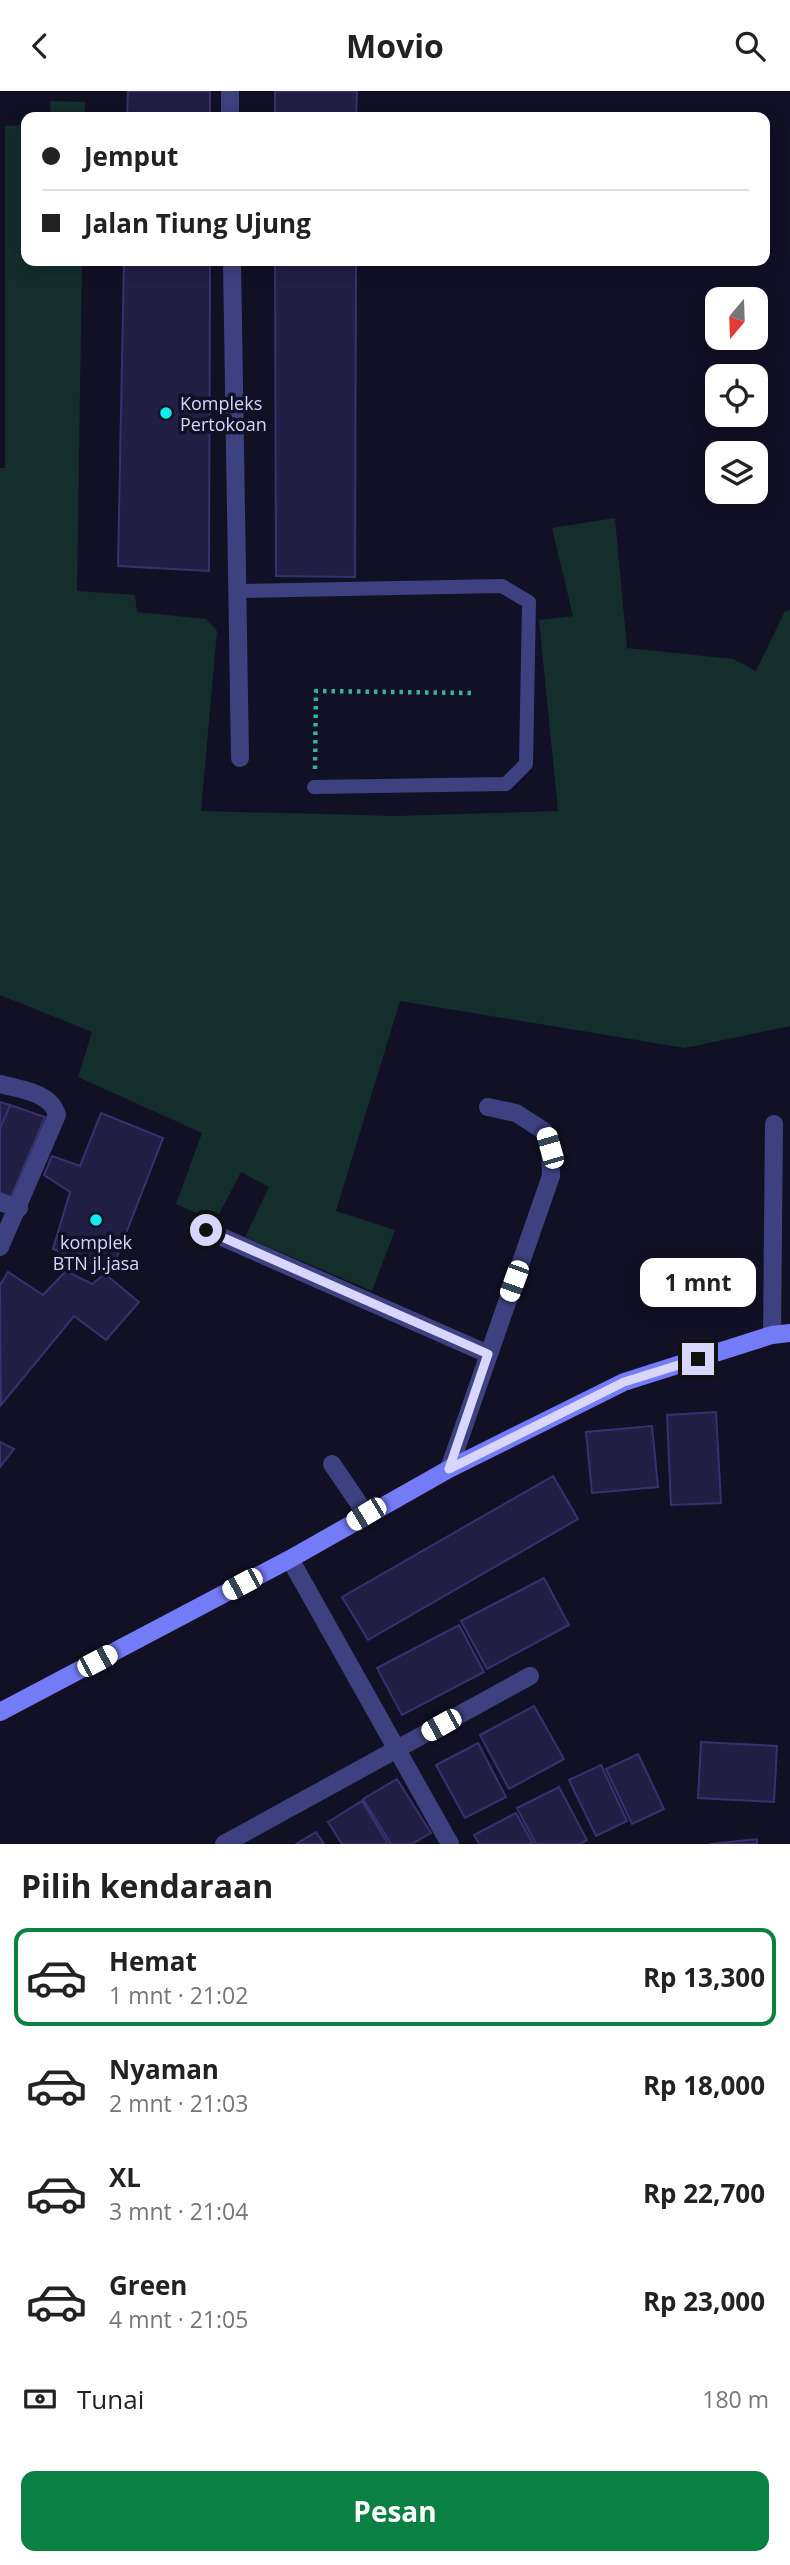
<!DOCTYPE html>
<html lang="id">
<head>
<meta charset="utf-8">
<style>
  :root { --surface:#fff; --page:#f2f2f2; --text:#222; --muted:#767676; --line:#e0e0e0; --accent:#0b8043 }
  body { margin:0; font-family:"Open Sans",sans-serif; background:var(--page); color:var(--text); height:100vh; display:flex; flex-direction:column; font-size:26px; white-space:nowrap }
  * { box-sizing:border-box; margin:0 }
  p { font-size:23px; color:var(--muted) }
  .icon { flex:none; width:38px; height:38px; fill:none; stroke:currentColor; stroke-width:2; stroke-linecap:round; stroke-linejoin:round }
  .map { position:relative; height:1753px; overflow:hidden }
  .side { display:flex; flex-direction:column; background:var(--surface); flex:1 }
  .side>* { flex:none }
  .top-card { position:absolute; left:21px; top:21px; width:749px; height:154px; border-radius:14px; box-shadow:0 4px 18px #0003; display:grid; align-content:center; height:154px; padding:0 21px; background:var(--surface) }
  .needle { width:46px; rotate:199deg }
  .fabs { position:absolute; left:705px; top:196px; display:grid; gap:14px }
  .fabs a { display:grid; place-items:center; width:63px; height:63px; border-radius:14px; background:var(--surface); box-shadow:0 4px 18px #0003; font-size:35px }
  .end { position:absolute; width:32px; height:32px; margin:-16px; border:9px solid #d8d6fc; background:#111; box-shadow:0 0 0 4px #111 }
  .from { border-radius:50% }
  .bubble { position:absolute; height:49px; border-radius:14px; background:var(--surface); box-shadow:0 4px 18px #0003; font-size:23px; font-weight:700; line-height:49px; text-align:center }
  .car { position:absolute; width:21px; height:42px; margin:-21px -10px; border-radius:9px; box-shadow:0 0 5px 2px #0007; background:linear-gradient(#fff 24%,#345 0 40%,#fff 0 76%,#345 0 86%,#fff 0) }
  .top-card b { display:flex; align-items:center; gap:24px; height:66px; font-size:26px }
  .top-card b+b { border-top:2px solid var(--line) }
  .top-card i { width:18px; height:18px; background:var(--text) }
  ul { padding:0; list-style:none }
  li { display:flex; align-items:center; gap:21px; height:98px; margin:0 14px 10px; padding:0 7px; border:4px solid transparent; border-radius:14px }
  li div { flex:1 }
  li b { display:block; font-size:26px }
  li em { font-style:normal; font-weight:700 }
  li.active { border-color:var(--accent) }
  li>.icon { width:63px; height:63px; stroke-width:1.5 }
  h2 { padding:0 21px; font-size:32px; line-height:84px }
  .pay { display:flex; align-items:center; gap:18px; height:77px; padding:0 21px; font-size:26px }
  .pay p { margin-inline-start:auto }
  .cta { display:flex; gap:14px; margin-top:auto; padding:14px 21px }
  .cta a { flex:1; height:80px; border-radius:14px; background:var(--accent); color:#fff; font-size:28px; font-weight:700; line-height:80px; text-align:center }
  header { display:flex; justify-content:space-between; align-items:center; height:91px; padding:0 21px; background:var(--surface); font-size:32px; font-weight:700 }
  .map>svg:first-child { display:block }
  .green { fill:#142e2b }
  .building { fill:#221e44; stroke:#38316f; stroke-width:2 }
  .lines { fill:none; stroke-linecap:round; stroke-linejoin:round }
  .path { stroke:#37b09e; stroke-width:4.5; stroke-dasharray:3.5 5; stroke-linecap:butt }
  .lane { stroke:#3e4180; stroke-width:14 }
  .street { stroke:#3e4180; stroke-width:18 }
  .secondary { stroke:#747bf6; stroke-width:18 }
  .route { stroke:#d8d6fc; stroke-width:9 }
  .poi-dot { fill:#0fecf0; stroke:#121025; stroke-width:2.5 }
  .labels { text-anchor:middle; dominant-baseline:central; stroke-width:7; stroke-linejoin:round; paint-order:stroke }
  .poi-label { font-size:18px; fill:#d8d6fc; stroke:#121025; text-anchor:start }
</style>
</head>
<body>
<header><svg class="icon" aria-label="back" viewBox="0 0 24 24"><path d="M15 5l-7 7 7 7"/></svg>Movio<svg class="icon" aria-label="search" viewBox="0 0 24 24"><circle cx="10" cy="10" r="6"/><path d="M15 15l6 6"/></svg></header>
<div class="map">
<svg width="790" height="1753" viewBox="0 0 790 1753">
  <rect width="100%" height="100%" fill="#121025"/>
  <!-- green -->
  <path class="green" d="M 50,10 L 85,11 L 84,26 L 51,26 Z
    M 26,34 L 26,170 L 82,170 L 77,500 L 135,504 L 137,521 L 206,528 L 217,540 L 201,720 L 396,725 L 558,720 L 539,529 L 573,525 L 552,437 L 615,427 L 627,557 L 733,568 L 756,580 L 785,520 L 790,519 L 790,935 L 685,957 L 400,910 L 336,1120 L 395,1139 L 372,1200 L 245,1146 L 269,1096 L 241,1081 L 215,1131 L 176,1113 L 202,1042 L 78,986 L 92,941 L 0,904 L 0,377 L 5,377 L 5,35 Z"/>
  <!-- building -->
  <path class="building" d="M 128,0 L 210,0 L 210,26 L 127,26 Z
    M 275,0 L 357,0 L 356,26 L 275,26 Z
    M 124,170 L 210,170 L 209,480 L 118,475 Z
    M 275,170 L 356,170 L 355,486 L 276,485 Z
    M 0,1011 L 10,1014 L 0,1038 Z
    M 10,1014 L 45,1026 L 11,1106 L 0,1102 L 0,1038 Z
    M 101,1022 L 163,1047 L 111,1181 L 53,1158 L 70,1101 L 44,1084 L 52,1065 L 80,1075 Z
    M 66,1180 L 92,1193 L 105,1183 L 139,1211 L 106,1249 L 74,1225 L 1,1314 L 0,1194 L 8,1181 L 43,1204 Z
    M 716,1321 L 721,1412 L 671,1414 L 667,1324 Z
    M 652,1335 L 658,1396 L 592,1402 L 586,1341 Z
    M 0,1351 L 14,1358 L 0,1376 Z
    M 553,1385 L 578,1428 L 368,1549 L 342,1506 Z
    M 544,1487 L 569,1534 L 487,1578 L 461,1530 Z
    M 459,1534 L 484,1581 L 402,1624 L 377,1577 Z
    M 534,1615 L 564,1668 L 509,1698 L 480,1644 Z
    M 701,1651 L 777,1655 L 774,1711 L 698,1707 Z
    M 478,1652 L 506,1706 L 465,1727 L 436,1674 Z
    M 638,1663 L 664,1718 L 632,1733 L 606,1678 Z
    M 601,1674 L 627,1730 L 596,1745 L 569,1689 Z
    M 397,1688 L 431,1742 L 412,1753 L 391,1753 L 363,1708 Z
    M 559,1696 L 587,1749 L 580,1753 L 536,1753 L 517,1717 Z
    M 362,1710 L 388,1753 L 342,1753 L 328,1731 Z
    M 516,1722 L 533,1753 L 479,1753 L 474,1744 Z
    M 316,1741 L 324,1753 L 296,1753 Z
    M 757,1748 L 757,1753 L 710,1753 Z"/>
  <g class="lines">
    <!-- path -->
    <path class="path" d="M 315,678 L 316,600 L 472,602"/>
    <!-- lane -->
    <path class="lane" d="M 237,500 L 502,495 L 529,511 L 526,673 L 506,693 L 314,696"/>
    <!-- street -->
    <path class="street" d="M 230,0 L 230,26
      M 232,170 L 240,667
      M 0,993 C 21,999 51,1001 57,1024 L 0,1156
      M 0,1111 L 19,1117
      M 206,1139 L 488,1263
      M 772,1244 L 774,1033
      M 332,1373 L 366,1423
      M 449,1378 L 551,1085 L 550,1057 L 544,1040 L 516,1022 L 488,1016
      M 290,1468 L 450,1753
      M 224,1753 L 530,1585"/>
    <!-- secondary -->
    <path class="secondary" d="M 0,1621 L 290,1468 L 449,1378 L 624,1291 L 772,1244 L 790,1242"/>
  </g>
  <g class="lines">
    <!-- route -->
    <path class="route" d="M 206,1139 L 488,1263 L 449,1378 L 624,1291 L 698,1268"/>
  </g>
  <!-- markers -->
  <g class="poi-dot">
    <circle cx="166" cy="322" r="7"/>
    <circle cx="96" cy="1129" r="7"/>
  </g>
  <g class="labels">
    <!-- poi labels -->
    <g class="poi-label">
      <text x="180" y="312">Kompleks<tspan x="180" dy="21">Pertokoan</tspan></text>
      <text x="96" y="1151" text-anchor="middle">komplek<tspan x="96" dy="21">BTN jl.jasa</tspan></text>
    </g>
  </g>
</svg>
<div class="fabs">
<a><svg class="needle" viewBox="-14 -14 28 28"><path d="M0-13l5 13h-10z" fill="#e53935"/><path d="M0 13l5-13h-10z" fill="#767676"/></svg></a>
<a><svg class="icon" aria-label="locate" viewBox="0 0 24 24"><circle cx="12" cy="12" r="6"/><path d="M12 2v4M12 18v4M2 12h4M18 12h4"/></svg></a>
<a><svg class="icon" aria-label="layers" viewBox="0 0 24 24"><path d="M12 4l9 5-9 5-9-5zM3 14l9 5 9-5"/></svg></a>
</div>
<i class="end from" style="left:206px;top:1139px"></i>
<i class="end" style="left:698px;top:1268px"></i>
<div class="bubble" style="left:640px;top:1167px;width:116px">1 mnt</div>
<i class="car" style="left:550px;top:1057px;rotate:344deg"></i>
<i class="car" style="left:514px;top:1190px;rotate:200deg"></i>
<i class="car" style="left:366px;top:1423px;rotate:239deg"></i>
<i class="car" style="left:242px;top:1493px;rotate:242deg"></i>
<i class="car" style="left:97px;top:1570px;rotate:62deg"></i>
<i class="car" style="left:441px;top:1634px;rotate:241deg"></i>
<div class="top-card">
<b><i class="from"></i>Jemput</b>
<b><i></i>Jalan Tiung Ujung</b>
</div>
</div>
<section class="side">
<h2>Pilih kendaraan</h2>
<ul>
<li class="active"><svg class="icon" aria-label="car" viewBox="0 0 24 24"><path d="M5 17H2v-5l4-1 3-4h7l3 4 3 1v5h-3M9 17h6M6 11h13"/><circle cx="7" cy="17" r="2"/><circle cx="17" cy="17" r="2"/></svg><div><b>Hemat</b><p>1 mnt · 21:02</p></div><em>Rp 13,300</em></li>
<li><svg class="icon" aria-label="car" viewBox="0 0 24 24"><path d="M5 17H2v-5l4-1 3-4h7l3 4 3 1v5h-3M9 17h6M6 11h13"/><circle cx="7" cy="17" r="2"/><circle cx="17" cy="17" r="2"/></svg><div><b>Nyaman</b><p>2 mnt · 21:03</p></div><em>Rp 18,000</em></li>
<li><svg class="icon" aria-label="car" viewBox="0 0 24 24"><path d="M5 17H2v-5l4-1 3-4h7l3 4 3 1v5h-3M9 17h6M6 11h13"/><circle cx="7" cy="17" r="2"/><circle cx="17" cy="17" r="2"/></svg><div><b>XL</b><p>3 mnt · 21:04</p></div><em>Rp 22,700</em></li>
<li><svg class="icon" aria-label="car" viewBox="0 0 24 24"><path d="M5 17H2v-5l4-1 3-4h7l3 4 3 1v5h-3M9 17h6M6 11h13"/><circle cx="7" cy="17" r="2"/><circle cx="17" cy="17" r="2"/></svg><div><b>Green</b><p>4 mnt · 21:05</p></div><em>Rp 23,000</em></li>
</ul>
<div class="pay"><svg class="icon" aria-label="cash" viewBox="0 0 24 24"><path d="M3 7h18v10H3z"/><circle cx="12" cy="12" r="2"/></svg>Tunai<p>180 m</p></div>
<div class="cta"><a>Pesan</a></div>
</section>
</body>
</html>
